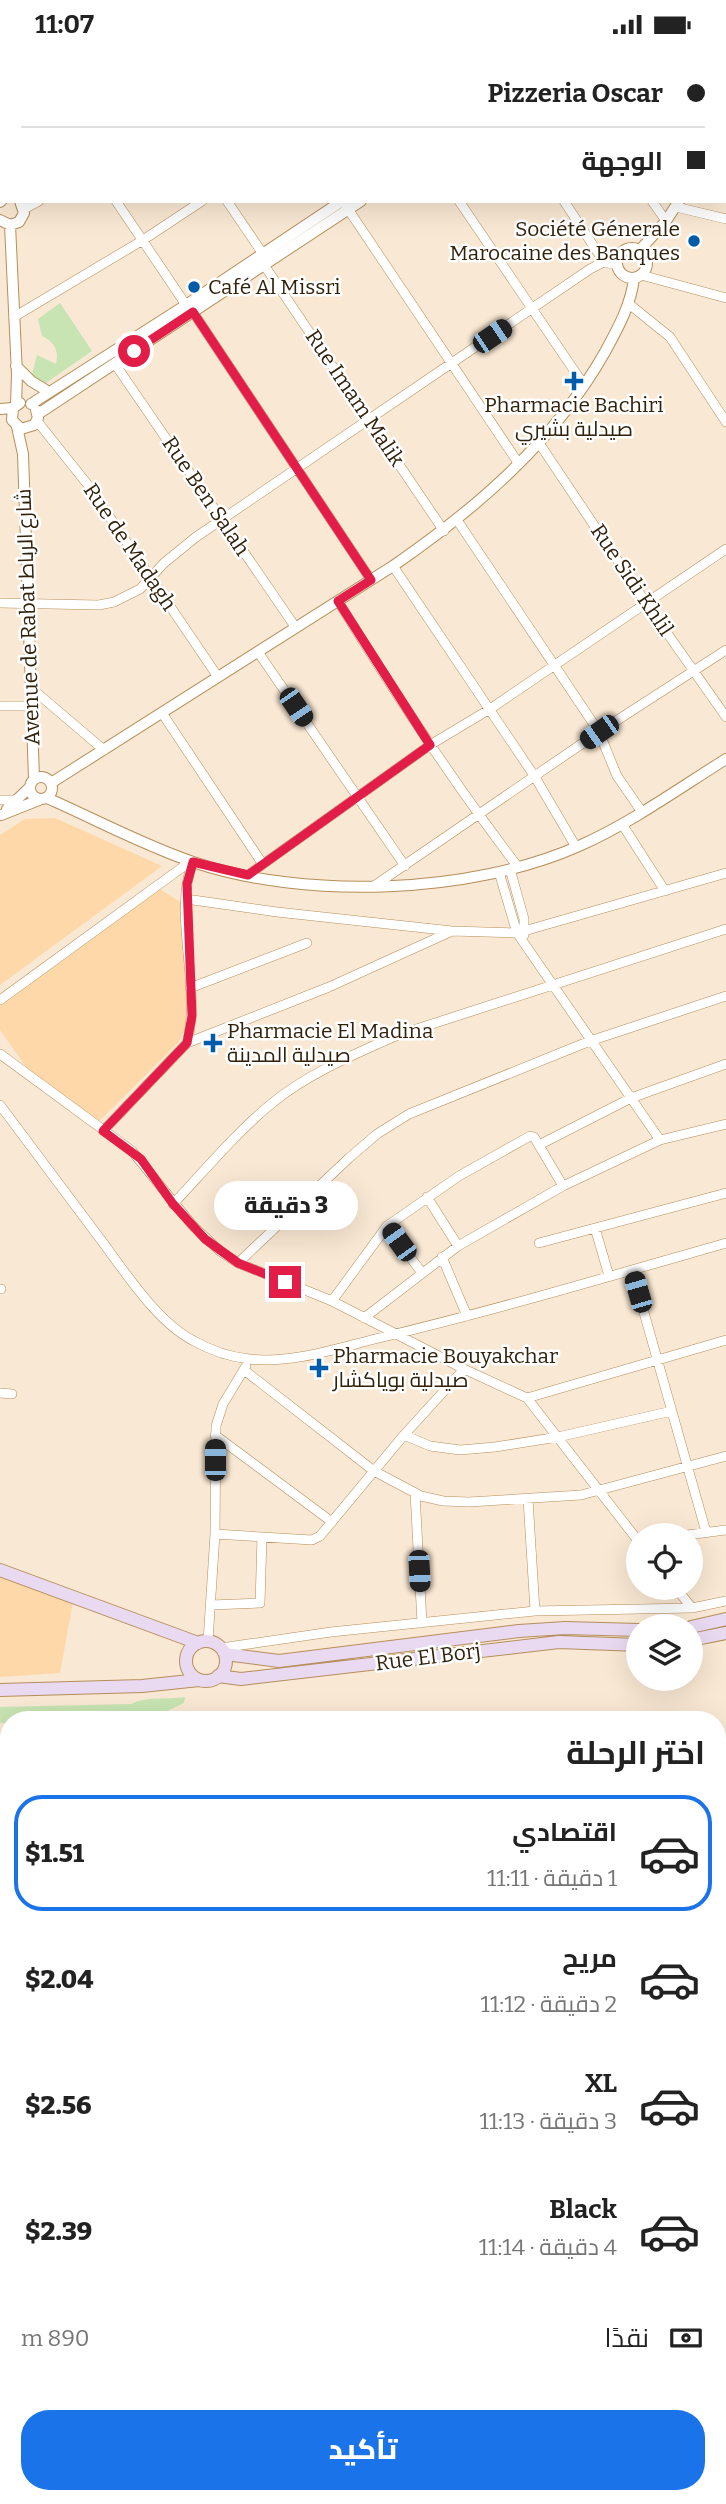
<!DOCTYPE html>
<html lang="ar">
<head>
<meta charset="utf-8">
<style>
  :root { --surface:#fff; --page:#f6f6f6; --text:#222; --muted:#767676; --line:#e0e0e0; --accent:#1a73e8 }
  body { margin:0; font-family:Bitter,Cairo,serif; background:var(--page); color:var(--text); direction:rtl; height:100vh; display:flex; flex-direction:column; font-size:26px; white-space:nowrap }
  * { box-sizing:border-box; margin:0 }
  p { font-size:23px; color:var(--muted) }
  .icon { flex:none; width:38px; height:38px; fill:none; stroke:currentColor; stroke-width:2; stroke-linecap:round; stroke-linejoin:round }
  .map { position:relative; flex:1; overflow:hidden; direction:ltr }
  .side { position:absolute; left:0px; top:1662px; width:726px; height:793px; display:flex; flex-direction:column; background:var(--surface); border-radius:28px 28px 0 0; box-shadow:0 7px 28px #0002; direction:rtl }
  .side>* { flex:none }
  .hud { position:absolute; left:0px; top:0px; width:726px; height:154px; box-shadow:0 7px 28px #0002; direction:rtl; display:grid; align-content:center; height:154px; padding:0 21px; background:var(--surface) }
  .fabs { position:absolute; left:626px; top:1474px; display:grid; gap:14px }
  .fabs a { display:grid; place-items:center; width:77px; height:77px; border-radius:50%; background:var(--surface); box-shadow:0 7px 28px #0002; font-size:35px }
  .end { position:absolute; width:32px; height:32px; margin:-16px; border:9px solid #e11d48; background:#fff; box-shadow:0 0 0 4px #fff }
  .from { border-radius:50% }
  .bubble { position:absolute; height:49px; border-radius:24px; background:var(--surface); box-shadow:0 7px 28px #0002; font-size:23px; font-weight:800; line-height:49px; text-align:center; direction:rtl }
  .car { position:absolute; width:21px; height:42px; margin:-21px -10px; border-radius:9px; box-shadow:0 0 5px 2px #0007; background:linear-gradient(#222 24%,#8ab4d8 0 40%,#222 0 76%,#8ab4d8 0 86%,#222 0) }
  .hud b { display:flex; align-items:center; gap:24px; height:66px; font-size:26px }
  .hud b+b { border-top:2px solid var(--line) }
  .hud i { width:18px; height:18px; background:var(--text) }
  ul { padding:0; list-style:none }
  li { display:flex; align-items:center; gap:21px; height:116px; margin:0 14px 10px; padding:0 7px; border:4px solid transparent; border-radius:28px }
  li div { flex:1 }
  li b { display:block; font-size:26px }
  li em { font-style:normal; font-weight:800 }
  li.active { border-color:var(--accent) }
  li>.icon { width:63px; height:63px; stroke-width:1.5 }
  h2 { padding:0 21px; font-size:32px; line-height:84px }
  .pay { display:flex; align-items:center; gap:18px; height:77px; padding:0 21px; font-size:26px }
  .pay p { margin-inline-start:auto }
  .action { display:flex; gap:14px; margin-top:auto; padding:14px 21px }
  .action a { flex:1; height:80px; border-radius:28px; background:var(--accent); color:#fff; font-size:28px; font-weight:800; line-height:80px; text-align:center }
  .status { display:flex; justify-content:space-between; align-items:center; height:49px; padding:0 35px; background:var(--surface); direction:ltr }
  .status svg { height:19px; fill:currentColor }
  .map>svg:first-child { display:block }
  .built { fill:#fed8a8 }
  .green { fill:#c7e4b2 }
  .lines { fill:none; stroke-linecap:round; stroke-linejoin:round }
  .river { stroke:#44d3cf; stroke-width:19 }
  .minor-casing { stroke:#b68e5a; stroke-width:10 }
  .tertiary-casing { stroke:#b68e5a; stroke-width:12 }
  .secondary-casing { stroke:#b68e5a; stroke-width:14 }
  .minor { stroke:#fff; stroke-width:9 }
  .tertiary { stroke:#fff; stroke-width:10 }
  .secondary { stroke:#e9daf2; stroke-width:12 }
  .route { stroke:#e11d48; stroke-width:9 }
  .poi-dot { fill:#005ba9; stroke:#fff; stroke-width:2.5 }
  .labels { text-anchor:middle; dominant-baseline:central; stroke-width:5; stroke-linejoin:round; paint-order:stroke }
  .poi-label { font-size:21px; fill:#32220c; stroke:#fff; text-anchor:start }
  .street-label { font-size:21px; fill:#32220c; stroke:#fff }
</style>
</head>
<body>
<div class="status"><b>11:07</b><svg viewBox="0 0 49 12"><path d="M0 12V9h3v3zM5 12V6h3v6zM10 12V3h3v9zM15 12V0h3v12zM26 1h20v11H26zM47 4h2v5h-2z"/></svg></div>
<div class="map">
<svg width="726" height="2455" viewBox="0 0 726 2455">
  <rect width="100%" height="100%" fill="#f9e8d3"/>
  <!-- built -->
  <path class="built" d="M 55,769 L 162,817 L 0,936 L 0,786 L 25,770 Z
    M 155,837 L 182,854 L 188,975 L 178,994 L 95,1076 L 38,1035 L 0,981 L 0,954 Z
    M 0,1527 L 73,1553 L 60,1624 L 0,1628 Z"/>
  <!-- green -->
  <path class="green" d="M 60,254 L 92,302 L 43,336 L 32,325 L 37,306 L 56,315 C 59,302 55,293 42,287 L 38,270 Z
    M 185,1648 L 184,1654 L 150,1670 L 9,1671 L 9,1674 L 0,1674 L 0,1658 L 131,1655 C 146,1647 168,1651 185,1648 Z
    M 161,2447 L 549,2446 L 549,2447 L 547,2455 L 155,2455 Z"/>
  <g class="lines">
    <!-- river -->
    <path class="river" d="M 718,1712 L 726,1712
      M 0,1778 L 9,1778"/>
    <defs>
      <path id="minor" d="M 240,0 L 241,2
        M 359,0 L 360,2
        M 463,0 L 465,2
        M 545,0 L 546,2
        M 655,0 L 657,2
        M 145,2 L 147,0
        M 270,2 L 272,0
        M 116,152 L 186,256
        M 227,152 L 263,205
        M 459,152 L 584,336
        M 564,152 L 604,213
        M 652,152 L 666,172
        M 346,157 L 519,415
        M 676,158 L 726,170
        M 24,160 L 39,152
        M 264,216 L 444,482
        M 641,226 L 726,249
        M 629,255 L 670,288 L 726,373
        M 193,263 L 371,531
        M 14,268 L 143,191 L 202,152
        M 115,315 L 296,579
        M 37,372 L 88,436 L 218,628
        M 539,394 L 646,554 L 726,668
        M 457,471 L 599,683 L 617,727 L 642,763
        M 393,517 L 535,728 L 576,798
        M 338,552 C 394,643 453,733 518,818
        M 0,554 L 99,556 L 114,553 L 140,540 L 164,514 L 196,488 L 590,220 L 604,213 L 617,216
        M 258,603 L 405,817
        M 31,639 L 104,701
        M 0,657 L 31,657
        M 162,664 L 262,814
        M 0,751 L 17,751
        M 622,775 L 665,842
        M 510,820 L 524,870 L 524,886
        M 499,823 L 517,884 L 660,1091
        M 248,826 L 430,696 L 490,660 L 726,500
        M 374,837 L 599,683 L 726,601
        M 186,850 L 277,863 L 452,882 L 517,884 L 726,824
        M 190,939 L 307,894
        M 0,951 L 191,812
        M 187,994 C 202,938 172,864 193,813
        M 0,1005 L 132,1102 L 193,1177 L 220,1202 L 238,1214 L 332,1252 L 464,1320 L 527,1349 L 639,1493
        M 0,1056 C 33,1100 66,1144 98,1187 C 124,1221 156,1273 194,1292 C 210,1301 231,1308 249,1310 C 292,1315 338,1299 379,1289 C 496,1261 611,1227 726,1194
        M 103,1082 L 187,994 L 329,938 L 450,883
        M 539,1096 L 631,1049 L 726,1015
        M 427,1148 L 458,1197
        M 173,1155 C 205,1121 236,1084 271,1055 C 307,1025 355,1005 398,986 L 726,880
        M 387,1177 L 422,1224
        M 595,1179 L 609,1227
        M 539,1194 L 726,1144
        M 442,1208 L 467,1267
        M 238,1214 L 349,1109 L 377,1085 L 409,1065 L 590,992 L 726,947
        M 632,1221 L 706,1483
        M 0,1240 L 1,1240
        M 332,1252 L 387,1177 L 459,1127 L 530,1087 L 534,1088 L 563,1137
        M 364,1269 L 458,1197 L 563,1137 L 660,1091 L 726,1075
        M 244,1321 L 374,1422 L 421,1447 L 443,1452 L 469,1453 L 581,1446 L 726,1407
        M 0,1344 L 12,1345
        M 527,1349 L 726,1291
        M 215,1386 L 332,1473
        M 404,1386 L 430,1397 L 460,1401 L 495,1398 L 558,1388 L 672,1362
        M 415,1444 L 422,1574
        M 528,1450 L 535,1562
        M 215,1485 L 312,1491 L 320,1487 L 404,1386 L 464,1320
        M 687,1486 L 726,1481
        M 675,1538 L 692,1559
        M 211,1556 L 260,1554 L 262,1488
        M 208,1592 L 215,1485 L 216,1377 L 223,1355 L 246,1317
        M 221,1599 L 331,1583 L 535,1562 L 692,1559 L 726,1552"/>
      <path id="tertiary" d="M 34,2 L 35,0
        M 568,2 L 570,0
        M 590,2 L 593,0
        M 719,2 L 720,0
        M 0,153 L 2,151
        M 0,171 L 10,176 L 19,173 L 24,164 L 20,152
        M 10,176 L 17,325 L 16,355
        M617 214a15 15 0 1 1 30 0a15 15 0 1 1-30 0Z
        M 639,202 L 666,172 L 679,152
        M 16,317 L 31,332 L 49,343
        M 31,355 L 186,256 L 342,152
        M 13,359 L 12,371 L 21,380 L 34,376 L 38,369 L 36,361
        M 0,360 L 13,359 L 20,354
        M 38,365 L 361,152
        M 17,378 L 23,405 L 34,730
        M30 739a11 11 0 1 1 22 0a11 11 0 1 1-22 0Z
        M 51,734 L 393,517 C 477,459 554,393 605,303 C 618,279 631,256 634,229
        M 47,749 C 95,770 143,796 193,813 C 306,851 471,845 579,797 C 631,774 678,740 726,710
        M 7,760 L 29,739
        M 1,766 L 39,751
        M 718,1840 L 726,1840
        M 0,1875 L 9,1874"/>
      <path id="secondary" d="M 0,1521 L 198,1594
        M 691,1578 L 726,1570
        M 691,1591 L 726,1584
        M186 1612a20 20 0 1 1 40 0a20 20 0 1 1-40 0Z
        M 225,1605 L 279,1612 L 519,1582 L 565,1579 L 639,1581
        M 218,1627 L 241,1630 L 559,1593 L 639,1596
        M 0,1641 L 142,1637 L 199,1631"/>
    </defs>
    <!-- minor casing -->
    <use href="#minor" class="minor-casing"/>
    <!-- tertiary casing -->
    <use href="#tertiary" class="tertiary-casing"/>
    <!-- secondary casing -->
    <use href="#secondary" class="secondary-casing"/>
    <!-- minor -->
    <use href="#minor" class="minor"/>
    <!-- tertiary -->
    <use href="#tertiary" class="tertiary"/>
    <!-- secondary -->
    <use href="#secondary" class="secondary"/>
  </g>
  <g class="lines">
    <!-- route -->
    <path class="route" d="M 134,302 L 193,263 L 371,531 L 338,552 L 430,696 L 248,826 L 193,813 L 187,835 L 192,967 L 187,994 L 103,1082 L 141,1110 L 173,1155 L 205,1190 L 238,1214 L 285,1233"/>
  </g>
  <!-- markers -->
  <g class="poi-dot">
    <circle cx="694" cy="192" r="7"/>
    <circle cx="194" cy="238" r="7"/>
    <path d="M570.5 321.5h7v7h7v7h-7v7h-7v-7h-7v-7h7z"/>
    <path d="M209.5 983.5h7v7h7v7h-7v7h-7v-7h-7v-7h7z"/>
    <path d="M315.5 1308.5h7v7h7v7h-7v7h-7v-7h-7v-7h7z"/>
  </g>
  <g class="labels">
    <!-- poi labels -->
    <g class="poi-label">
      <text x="680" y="180" text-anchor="end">Société Génerale<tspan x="680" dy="24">Marocaine des Banques</tspan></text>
      <text x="208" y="238">Café Al Missri</text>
      <text x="574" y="356" text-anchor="middle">Pharmacie Bachiri<tspan x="574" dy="24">صيدلية بشيري</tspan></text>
      <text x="227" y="982">Pharmacie El Madina<tspan x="227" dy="24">صيدلية المدينة</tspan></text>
      <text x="333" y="1307">Pharmacie Bouyakchar<tspan x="333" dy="24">صيدلية بوياكشار</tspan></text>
    </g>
    <!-- street labels -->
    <g class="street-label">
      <text transform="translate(355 349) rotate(56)">Rue Imam Malik</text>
      <text transform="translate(206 447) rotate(56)">Rue Ben Salah</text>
      <text transform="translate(130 498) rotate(56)">Rue de Madagh</text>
      <text transform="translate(632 531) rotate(56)">Rue Sidi Khlil</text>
      <text transform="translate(28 568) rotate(-92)">Avenue de Rabat شارع الرباط</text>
      <text transform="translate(428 1608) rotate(-7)">Rue El Borj</text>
    </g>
  </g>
</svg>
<div class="fabs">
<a><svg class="icon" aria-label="locate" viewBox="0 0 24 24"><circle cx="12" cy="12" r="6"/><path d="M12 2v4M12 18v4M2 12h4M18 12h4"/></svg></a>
<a><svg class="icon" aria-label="layers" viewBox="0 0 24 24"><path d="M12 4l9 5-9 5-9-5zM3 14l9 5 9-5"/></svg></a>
</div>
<i class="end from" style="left:134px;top:302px"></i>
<i class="end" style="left:285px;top:1233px"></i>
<div class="bubble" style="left:214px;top:1132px;width:144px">3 دقيقة</div>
<i class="car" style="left:492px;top:287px;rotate:56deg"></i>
<i class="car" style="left:296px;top:658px;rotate:146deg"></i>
<i class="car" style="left:599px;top:683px;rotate:235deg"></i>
<i class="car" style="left:399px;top:1193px;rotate:324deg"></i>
<i class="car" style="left:638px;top:1243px;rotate:344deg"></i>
<i class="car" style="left:215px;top:1411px;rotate:0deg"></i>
<i class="car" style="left:419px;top:1522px;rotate:177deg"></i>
<div class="hud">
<b><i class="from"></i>Pizzeria Oscar</b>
<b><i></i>الوجهة</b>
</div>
<section class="side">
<h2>اختر الرحلة</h2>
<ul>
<li class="active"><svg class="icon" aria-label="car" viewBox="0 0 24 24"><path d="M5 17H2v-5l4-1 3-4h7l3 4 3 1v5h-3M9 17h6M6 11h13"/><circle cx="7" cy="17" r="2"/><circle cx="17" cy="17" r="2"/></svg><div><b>اقتصادي</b><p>1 دقيقة · 11:11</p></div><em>$1.51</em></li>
<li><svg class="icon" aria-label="car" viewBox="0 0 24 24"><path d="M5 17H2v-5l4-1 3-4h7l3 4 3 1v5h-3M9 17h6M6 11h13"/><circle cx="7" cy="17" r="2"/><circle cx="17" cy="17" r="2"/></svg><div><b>مريح</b><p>2 دقيقة · 11:12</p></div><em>$2.04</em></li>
<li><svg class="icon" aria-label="car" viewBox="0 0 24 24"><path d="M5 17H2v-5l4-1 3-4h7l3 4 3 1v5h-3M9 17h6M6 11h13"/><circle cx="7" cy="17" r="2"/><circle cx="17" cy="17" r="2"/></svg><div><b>XL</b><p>3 دقيقة · 11:13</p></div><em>$2.56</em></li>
<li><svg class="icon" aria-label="car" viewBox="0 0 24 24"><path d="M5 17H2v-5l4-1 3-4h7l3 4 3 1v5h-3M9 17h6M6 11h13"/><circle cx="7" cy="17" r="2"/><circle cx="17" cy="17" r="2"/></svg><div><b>Black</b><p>4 دقيقة · 11:14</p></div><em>$2.39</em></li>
</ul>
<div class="pay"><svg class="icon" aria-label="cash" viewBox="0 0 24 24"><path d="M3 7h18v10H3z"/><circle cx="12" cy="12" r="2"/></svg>نقدًا<p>890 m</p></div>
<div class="action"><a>تأكيد</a></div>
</section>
</div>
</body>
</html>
